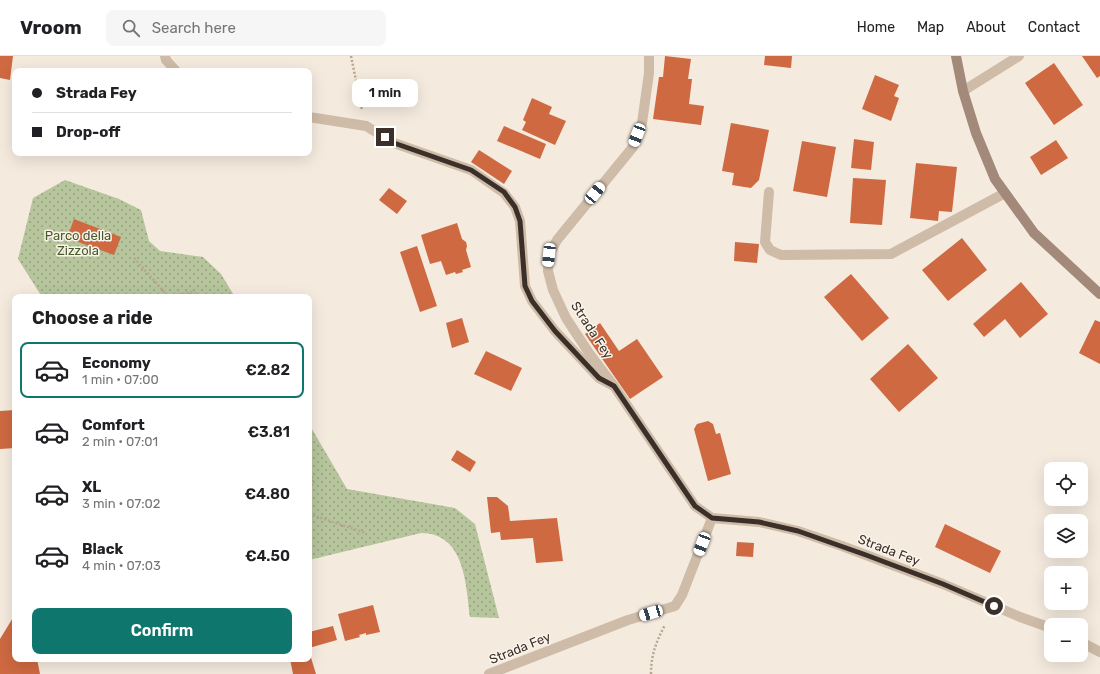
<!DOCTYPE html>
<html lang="en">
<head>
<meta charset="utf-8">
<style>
  :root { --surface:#fff; --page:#f6f6f6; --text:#202124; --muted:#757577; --line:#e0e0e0; --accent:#0f766e }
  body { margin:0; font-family:Rubik,sans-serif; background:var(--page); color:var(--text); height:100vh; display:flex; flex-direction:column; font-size:15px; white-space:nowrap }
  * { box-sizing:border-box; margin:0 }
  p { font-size:13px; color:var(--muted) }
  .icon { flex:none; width:22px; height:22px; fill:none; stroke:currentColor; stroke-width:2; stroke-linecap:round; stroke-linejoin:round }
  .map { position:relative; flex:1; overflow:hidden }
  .sheet { position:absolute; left:12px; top:238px; width:300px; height:368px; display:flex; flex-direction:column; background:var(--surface); border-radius:8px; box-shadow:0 4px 16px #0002 }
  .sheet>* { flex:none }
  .hud { position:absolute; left:12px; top:12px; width:300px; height:88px; border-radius:8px; box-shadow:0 4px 16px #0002; display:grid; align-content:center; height:88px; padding:0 20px; background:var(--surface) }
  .controls { position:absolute; left:1044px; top:406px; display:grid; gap:8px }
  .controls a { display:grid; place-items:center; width:44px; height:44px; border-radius:8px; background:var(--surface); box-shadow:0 4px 16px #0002; font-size:20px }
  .end { position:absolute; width:18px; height:18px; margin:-9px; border:5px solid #3a2f29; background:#fff; box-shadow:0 0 0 2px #fff }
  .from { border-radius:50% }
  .bubble { position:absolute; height:28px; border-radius:8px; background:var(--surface); box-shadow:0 4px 16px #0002; font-size:13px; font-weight:600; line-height:28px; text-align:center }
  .car { position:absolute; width:12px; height:24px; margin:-12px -6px; border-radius:5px; box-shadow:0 0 3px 1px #0007; background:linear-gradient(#fff 24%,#345 0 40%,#fff 0 76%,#345 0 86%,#fff 0) }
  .hud b { display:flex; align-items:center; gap:14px; height:38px; font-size:15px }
  .hud b+b { border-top:1px solid var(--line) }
  .hud i { width:10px; height:10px; background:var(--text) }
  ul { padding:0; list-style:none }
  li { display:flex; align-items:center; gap:12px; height:56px; margin:0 8px 6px; padding:0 12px; border:2px solid transparent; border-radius:8px }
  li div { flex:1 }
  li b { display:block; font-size:15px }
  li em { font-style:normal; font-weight:600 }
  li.selected { border-color:var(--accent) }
  li>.icon { width:36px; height:36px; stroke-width:1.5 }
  h2 { padding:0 20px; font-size:18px; line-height:48px }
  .primary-button { display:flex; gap:8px; margin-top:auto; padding:8px 20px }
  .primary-button a { flex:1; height:46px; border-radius:8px; background:var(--accent); color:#fff; font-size:16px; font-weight:600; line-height:46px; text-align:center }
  header { display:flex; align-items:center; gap:24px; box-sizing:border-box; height:56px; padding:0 20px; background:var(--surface); border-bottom:1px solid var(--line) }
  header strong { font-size:19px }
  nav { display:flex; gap:22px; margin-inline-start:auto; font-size:14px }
  .search { width:280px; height:36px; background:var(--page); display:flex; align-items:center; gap:10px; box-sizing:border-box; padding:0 14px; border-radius:8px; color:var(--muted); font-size:15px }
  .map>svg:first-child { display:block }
  .park { fill:url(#park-dots) }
  .building { fill:#ce6942 }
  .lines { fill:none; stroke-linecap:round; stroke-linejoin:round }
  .path { stroke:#baa592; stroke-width:2.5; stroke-dasharray:2 2; stroke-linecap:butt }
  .lane { stroke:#cebba8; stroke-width:10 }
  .street { stroke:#cebba8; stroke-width:10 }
  .secondary { stroke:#a28979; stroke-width:10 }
  .route { stroke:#3a2f29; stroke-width:5 }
  .labels { text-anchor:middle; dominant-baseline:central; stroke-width:3; stroke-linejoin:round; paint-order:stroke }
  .park-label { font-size:13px; fill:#475a2b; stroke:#fbf4eb }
  .street-label { font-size:13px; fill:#3a2f29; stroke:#fbf4eb }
</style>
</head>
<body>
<header>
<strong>Vroom</strong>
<div class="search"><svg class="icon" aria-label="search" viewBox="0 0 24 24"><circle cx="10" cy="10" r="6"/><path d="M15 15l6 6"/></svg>Search here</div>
<nav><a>Home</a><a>Map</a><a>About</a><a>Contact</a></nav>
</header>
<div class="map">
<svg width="1100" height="618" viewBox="0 0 1100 618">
  <defs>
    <pattern id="park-dots" width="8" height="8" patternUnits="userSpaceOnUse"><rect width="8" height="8" fill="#b6c59c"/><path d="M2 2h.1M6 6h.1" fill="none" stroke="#95a07f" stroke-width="1.8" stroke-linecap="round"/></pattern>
  </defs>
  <rect width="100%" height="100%" fill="#f4eade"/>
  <!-- park -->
  <path class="park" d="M 65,124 L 119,143 L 141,154 L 149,185 L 160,195 L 203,201 L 221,218 L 235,241 L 42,241 L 18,203 L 33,142 Z
    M 309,368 L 347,433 L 455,452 L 475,468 L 499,562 L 470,561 C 466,529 465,477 421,477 L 309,504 Z"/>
  <!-- building -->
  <path class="building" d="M 0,0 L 13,0 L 10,24 L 0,22 Z
    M 665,0 L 691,3 L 688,23 L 692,23 L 689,48 L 704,50 L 701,69 L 653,63 L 659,21 L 663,21 Z
    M 765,0 L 792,0 L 791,12 L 764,9 Z
    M 1082,0 L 1100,0 L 1100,20 L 1097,22 Z
    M 1054,7 L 1083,49 L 1054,69 L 1025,27 Z
    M 875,19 L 899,29 L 894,40 L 899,42 L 891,65 L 862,53 Z
    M 532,42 L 552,51 L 549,58 L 566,65 L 555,89 L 522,74 L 526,66 L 523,64 Z
    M 731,67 L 769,74 L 759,124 L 751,132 L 732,129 L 734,117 L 722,115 Z
    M 504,70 L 546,88 L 540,103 L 497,85 Z
    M 854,83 L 874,86 L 871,114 L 851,112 Z
    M 1056,84 L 1068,102 L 1041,119 L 1030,101 Z
    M 802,85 L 836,91 L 827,141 L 793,135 Z
    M 479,94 L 512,115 L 504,128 L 471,106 Z
    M 916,107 L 957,111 L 952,156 L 939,155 L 938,165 L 910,162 Z
    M 853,122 L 886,124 L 882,169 L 850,167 Z
    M 389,132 L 407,145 L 397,158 L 379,144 Z
    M 74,163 L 121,181 L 114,199 L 67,182 Z
    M 457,167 L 462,183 L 466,186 L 467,190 L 466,194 L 471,211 L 462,214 L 463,216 L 456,218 L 455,216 L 446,219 L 441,205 L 430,208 L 421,179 Z
    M 962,182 L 987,214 L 948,245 L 922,214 Z
    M 735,186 L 759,188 L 757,207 L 734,205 Z
    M 417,190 L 437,250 L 420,256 L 400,196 Z
    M 851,218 L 889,262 L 862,285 L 824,241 Z
    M 1021,226 L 1048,258 L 1020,282 L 1005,263 L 984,281 L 973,268 Z
    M 462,262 L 469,286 L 452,292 L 446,267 Z
    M 1095,264 L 1100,266 L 1100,308 L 1079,297 Z
    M 600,267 L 619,295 L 637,283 L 663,321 L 630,343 L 585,278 Z
    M 908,288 L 938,322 L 899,356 L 870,323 Z
    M 486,295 L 522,312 L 511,335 L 474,318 Z
    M 15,354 L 15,392 L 0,393 L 0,355 Z
    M 708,365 L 713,368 L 716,378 L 720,377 L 731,418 L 708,425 L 694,373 L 697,368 Z
    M 457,394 L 476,406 L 470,416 L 451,404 Z
    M 487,441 L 497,441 L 508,450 L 510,465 L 557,462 L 563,505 L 536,507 L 533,482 L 501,484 L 500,476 L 491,477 Z
    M 945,468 L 1001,495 L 990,517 L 935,491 Z
    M 737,486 L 754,487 L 753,501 L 736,500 Z
    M 373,549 L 380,576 L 366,579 L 366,577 L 359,579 L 360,581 L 345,585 L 338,558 Z
    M 14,560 L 15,561 L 15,603 L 37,603 L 40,618 L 0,618 L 0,583 Z
    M 333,570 L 337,584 L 309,592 L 309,576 Z
    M 309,595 L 316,618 L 293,618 L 290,603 L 309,603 Z"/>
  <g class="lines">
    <!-- path -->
    <path class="path" d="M 351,0 L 362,54
      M 134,202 L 168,240
      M 167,241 L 192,236 L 203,241
      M 309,417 L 313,423 L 309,442
      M 309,458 L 366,477
      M 651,618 C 651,599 656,586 665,569"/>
    <!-- lane -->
    <path class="lane" d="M 165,0 L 166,4 L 176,15
      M 963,35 L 1019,0
      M 309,61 L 366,70 L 394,87 L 471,114 L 504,137 L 515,151 L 520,165 L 525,230 L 532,245 L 555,275 L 599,322 L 614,330
      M 769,136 L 765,186 L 770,194 L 781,199 L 891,198 L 1005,137"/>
    <!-- street -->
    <path class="street" d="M 649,0 L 649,17 L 642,67 L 633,91 L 557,184 L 549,199 L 548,215 L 553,234 L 566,262 L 589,297 L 614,330 L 695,450 L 712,462 L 759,466 L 798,475 L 842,490 L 943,528 L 1020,561 L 1051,572
      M 1081,586 L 1100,596
      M 489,618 L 628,564 L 675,550 L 682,539 L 712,462"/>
    <!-- secondary -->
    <path class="secondary" d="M 956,0 L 963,35 L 976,77 L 995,123 L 1034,177 L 1100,238"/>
  </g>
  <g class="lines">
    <!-- route -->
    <path class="route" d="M 385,81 L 394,87 L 471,114 L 504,136 L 515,151 L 520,165 L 525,230 L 532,245 L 555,275 L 599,322 L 614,330 L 695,450 L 712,462 L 759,466 L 798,475 L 866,499 L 943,528 L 994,550"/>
  </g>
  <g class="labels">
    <!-- park labels -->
    <g class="park-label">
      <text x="78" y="179">Parco della<tspan x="78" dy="15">Zizzola</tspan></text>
    </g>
    <!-- street labels -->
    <g class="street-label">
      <text transform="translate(592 274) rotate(57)">Strada Fey</text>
      <text transform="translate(889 494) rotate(21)">Strada Fey</text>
      <text transform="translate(520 592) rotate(-22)">Strada Fey</text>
    </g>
  </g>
</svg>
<div class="controls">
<a><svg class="icon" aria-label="locate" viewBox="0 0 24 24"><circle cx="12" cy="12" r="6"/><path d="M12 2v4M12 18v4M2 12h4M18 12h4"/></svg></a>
<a><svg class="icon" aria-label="layers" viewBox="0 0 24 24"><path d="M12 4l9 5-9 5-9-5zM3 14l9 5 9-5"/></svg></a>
<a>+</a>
<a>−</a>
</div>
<i class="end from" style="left:994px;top:550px"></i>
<i class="end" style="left:385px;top:81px"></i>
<div class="bubble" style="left:352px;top:23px;width:66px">1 min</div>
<i class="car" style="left:637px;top:79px;rotate:201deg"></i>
<i class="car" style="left:595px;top:137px;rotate:39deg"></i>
<i class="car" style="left:549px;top:199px;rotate:186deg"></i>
<i class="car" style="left:702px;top:488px;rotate:201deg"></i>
<i class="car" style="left:651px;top:557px;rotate:253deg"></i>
<div class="hud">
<b><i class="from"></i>Strada Fey</b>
<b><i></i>Drop-off</b>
</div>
<section class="sheet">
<h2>Choose a ride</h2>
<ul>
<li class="selected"><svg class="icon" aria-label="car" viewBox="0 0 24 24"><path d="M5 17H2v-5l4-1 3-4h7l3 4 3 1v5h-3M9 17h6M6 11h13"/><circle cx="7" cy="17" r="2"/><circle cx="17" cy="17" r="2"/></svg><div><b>Economy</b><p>1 min · 07:00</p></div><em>€2.82</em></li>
<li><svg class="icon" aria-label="car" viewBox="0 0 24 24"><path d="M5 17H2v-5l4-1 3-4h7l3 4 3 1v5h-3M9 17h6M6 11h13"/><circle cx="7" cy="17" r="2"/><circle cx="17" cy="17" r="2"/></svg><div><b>Comfort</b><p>2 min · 07:01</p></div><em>€3.81</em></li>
<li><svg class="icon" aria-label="car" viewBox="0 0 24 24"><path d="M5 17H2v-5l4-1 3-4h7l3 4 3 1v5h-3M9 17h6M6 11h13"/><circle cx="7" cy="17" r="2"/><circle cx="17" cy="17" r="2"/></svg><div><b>XL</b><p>3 min · 07:02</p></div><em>€4.80</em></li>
<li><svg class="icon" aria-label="car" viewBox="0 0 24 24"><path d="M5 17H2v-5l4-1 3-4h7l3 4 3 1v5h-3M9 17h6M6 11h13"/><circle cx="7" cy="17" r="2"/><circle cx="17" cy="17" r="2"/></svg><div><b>Black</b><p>4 min · 07:03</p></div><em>€4.50</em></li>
</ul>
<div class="primary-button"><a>Confirm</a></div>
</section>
</div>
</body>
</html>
